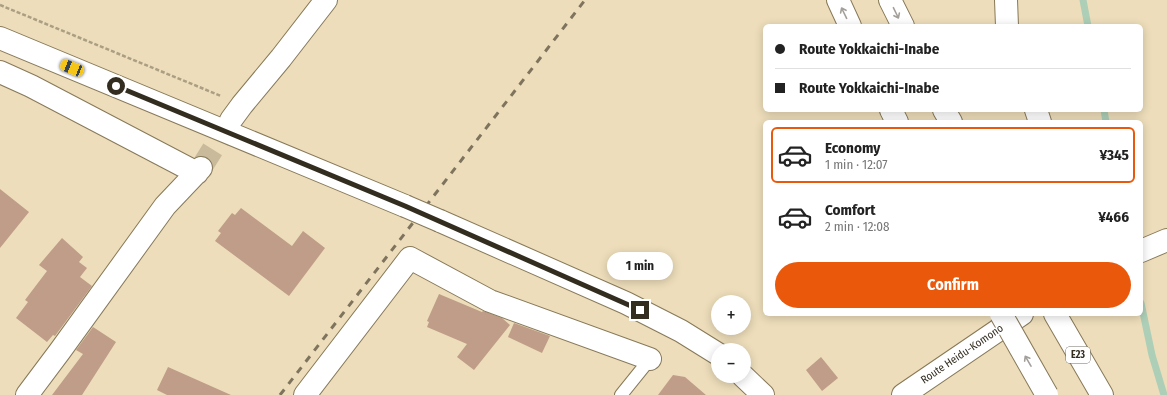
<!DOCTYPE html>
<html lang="en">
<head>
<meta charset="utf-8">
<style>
  :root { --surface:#fff; --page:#f6f6f6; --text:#222; --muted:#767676; --line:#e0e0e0; --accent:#ea580c }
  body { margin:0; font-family:"Fira Sans Condensed",sans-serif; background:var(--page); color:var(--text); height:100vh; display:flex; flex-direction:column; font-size:15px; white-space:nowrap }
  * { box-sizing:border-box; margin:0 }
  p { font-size:13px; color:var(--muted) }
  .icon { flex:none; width:22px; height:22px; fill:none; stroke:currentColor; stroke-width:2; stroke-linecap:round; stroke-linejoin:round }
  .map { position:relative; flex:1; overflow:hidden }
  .panel { position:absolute; left:763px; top:120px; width:380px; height:196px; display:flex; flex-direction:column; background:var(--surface); border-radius:6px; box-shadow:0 2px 10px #0003 }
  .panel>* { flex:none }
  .banner { position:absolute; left:763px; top:24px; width:380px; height:88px; border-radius:6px; box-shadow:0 2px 10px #0003; display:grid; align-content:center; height:88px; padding:0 12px; background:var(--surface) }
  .buttons { position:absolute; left:711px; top:295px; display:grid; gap:8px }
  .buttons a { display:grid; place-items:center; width:40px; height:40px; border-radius:50%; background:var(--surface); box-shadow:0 2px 10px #0003; font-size:20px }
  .end { position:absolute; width:18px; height:18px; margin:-9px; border:5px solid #332d20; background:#fff; box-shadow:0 0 0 2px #fff }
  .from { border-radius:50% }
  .bubble { position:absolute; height:28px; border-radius:14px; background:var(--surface); box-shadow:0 2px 10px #0003; font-size:13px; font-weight:700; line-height:28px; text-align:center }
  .car { position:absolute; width:12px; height:24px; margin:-12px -6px; border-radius:5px; box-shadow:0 0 3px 1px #0007; background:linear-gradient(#f5c518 24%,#345 0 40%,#f5c518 0 76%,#345 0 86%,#f5c518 0) }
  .banner b { display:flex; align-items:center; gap:14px; height:38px; font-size:15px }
  .banner b+b { border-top:1px solid var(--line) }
  .banner i { width:10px; height:10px; background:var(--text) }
  ul { padding:7px 0 0; list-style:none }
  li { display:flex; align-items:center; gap:12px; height:56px; margin:0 8px 6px; padding:0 4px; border:2px solid transparent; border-radius:6px }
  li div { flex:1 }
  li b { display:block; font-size:15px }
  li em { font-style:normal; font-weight:700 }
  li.current { border-color:var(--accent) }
  li>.icon { width:36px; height:36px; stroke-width:1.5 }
  .button { display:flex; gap:8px; margin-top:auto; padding:8px 12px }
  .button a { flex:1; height:46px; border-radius:24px; background:var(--accent); color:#fff; font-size:16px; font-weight:700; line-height:46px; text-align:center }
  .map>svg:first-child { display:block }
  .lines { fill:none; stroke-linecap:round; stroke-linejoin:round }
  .stream { stroke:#adcfb7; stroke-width:7 }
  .building { fill:#bf9d88 }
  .street-tunnel { stroke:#c8ba9b; stroke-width:22; stroke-dasharray:22 11; stroke-linecap:butt }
  .lane-casing { stroke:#877959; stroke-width:14 }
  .street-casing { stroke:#877959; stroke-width:24 }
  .secondary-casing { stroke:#877959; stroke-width:24 }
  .primary-casing { stroke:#877959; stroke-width:24 }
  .highway-casing { stroke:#877959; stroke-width:24 }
  .path { stroke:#aa9e83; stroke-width:2.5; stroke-dasharray:4 2; stroke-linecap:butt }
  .lane { stroke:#fff; stroke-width:12 }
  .street { stroke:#fff; stroke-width:22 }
  .secondary { stroke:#fff; stroke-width:22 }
  .primary { stroke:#fff; stroke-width:22 }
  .highway { stroke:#fff; stroke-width:22 }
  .rail { stroke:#7e745e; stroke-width:3; stroke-dasharray:7 7; stroke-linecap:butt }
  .primary-bridge-casing { stroke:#877959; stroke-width:24; stroke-linecap:butt }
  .highway-bridge-casing { stroke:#877959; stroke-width:24; stroke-linecap:butt }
  .primary-bridge { stroke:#fff; stroke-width:22 }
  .highway-bridge { stroke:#fff; stroke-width:22 }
  .oneway { stroke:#a3a09b }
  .route { stroke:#332d20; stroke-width:5 }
  .labels { text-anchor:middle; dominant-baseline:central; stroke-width:3; stroke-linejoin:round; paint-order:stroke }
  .shield { fill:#fff; stroke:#706c63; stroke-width:1 }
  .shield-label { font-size:10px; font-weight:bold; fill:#332d20 }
  .street-label { font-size:11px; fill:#332d20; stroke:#fff }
</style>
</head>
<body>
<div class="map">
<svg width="1167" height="395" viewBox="0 0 1167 395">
  <rect width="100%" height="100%" fill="#edddba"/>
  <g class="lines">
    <!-- stream -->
    <path class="stream" d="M 1083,0 L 1088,26
      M 1104,110 L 1106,122
      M 1141,303 L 1152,355 L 1164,395"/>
  </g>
  <!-- building -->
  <path class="building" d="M 0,189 L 29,212 L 0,248 Z
    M 241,208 L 292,246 L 303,231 L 325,248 L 289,296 L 215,241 L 221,233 L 218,231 L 232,213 L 235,215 Z
    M 62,238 L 83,257 L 79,262 L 87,268 L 80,277 L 92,286 L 55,336 L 53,335 L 47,342 L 16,318 L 28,302 L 25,300 L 47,271 L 39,265 Z
    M 439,294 L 482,312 L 483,311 L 502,318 L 510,325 L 474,370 L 457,357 L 467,344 L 427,327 L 429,322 L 427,321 Z
    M 514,323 L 550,336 L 542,353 L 508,337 Z
    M 93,327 L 116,342 L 82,395 L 52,395 L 83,354 L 76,350 Z
    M 821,357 L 838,378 L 822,391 L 806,370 Z
    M 168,367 L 231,395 L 167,395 L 157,390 Z
    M 673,375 L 685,377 L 706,395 L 658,395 Z"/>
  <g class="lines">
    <!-- street-tunnel -->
    <path class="street-tunnel" d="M 201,168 L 231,120"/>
    <defs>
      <path id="lane" d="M 621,395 L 650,359"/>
      <path id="street" d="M 1006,0 L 1007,26
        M 0,72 L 31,86 L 197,173
        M 1036,110 L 1040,122
        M 231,120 L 242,105 L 281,58 L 326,0
        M 27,395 L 60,351 L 165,206 L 201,168
        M 305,395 L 410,258 L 490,301 L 650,359"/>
      <path id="secondary" d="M 1141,251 L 1167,240
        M 903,395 L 1022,314"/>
      <path id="primary" d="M 0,38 L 405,206
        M 440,221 L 626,303 L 681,331 L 718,354
        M 743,376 L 763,395"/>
      <path id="highway" d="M 838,0 L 850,26
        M 890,0 L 903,26
        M 891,110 L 897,122
        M 944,110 L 951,122
        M 1055,314 L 1102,395"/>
    </defs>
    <!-- lane casing -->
    <use href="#lane" class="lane-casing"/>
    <!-- street casing -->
    <use href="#street" class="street-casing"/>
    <!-- secondary casing -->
    <use href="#secondary" class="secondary-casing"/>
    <!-- primary casing -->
    <use href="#primary" class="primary-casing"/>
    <!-- highway casing -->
    <use href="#highway" class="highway-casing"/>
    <!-- path -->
    <path class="path" d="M 0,5 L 221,96"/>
    <!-- lane -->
    <use href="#lane" class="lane"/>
    <!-- street -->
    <use href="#street" class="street"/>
    <!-- secondary -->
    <use href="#secondary" class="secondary"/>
    <!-- primary -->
    <use href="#primary" class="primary"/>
    <!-- highway -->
    <use href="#highway" class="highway"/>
    <!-- rail -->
    <path class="rail" d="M 280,395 L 585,0"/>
    <defs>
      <path id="primary-bridge" d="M 405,206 L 440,221"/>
      <path id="highway-bridge" d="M 1001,314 L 1047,395"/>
    </defs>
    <!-- primary-bridge casing -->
    <use href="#primary-bridge" class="primary-bridge-casing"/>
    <!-- highway-bridge casing -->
    <use href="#highway-bridge" class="highway-bridge-casing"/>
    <!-- primary-bridge -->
    <use href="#primary-bridge" class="primary-bridge"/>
    <!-- highway-bridge -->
    <use href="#highway-bridge" class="highway-bridge"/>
  </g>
  <!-- one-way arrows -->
  <defs><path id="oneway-shaft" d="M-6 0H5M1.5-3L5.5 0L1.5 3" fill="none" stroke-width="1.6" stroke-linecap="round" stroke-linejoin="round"/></defs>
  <g class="oneway">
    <use href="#oneway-shaft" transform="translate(844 13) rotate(-116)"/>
    <use href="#oneway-shaft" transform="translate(896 13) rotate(64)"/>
    <use href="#oneway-shaft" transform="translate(1028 361) rotate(-120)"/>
  </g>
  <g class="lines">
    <!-- route -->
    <path class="route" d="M 116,86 L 405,206 L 640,310"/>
  </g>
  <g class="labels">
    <!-- shield labels -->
    <rect class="shield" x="1066" y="347" width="24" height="16" rx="3"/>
    <g class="shield-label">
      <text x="1078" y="355">E23</text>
    </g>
    <!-- street labels -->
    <g class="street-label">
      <text transform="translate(962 354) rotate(-34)">Route Heidu-Komono</text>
    </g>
  </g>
</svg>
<div class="buttons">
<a>+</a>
<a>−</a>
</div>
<i class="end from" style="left:116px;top:86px"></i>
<i class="end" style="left:640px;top:310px"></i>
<div class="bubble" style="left:607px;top:252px;width:66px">1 min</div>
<i class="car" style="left:72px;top:68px;rotate:292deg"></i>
<div class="banner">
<b><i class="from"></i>Route Yokkaichi-Inabe</b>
<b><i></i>Route Yokkaichi-Inabe</b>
</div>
<section class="panel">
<ul>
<li class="current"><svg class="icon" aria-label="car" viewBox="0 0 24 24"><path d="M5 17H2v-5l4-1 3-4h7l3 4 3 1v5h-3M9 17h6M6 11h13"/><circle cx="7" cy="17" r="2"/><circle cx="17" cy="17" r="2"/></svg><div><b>Economy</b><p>1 min · 12:07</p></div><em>¥345</em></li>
<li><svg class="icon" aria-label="car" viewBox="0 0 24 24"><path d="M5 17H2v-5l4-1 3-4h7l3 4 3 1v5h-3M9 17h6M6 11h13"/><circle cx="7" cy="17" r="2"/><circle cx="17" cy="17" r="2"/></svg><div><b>Comfort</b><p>2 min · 12:08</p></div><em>¥466</em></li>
</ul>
<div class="button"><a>Confirm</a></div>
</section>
</div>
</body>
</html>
